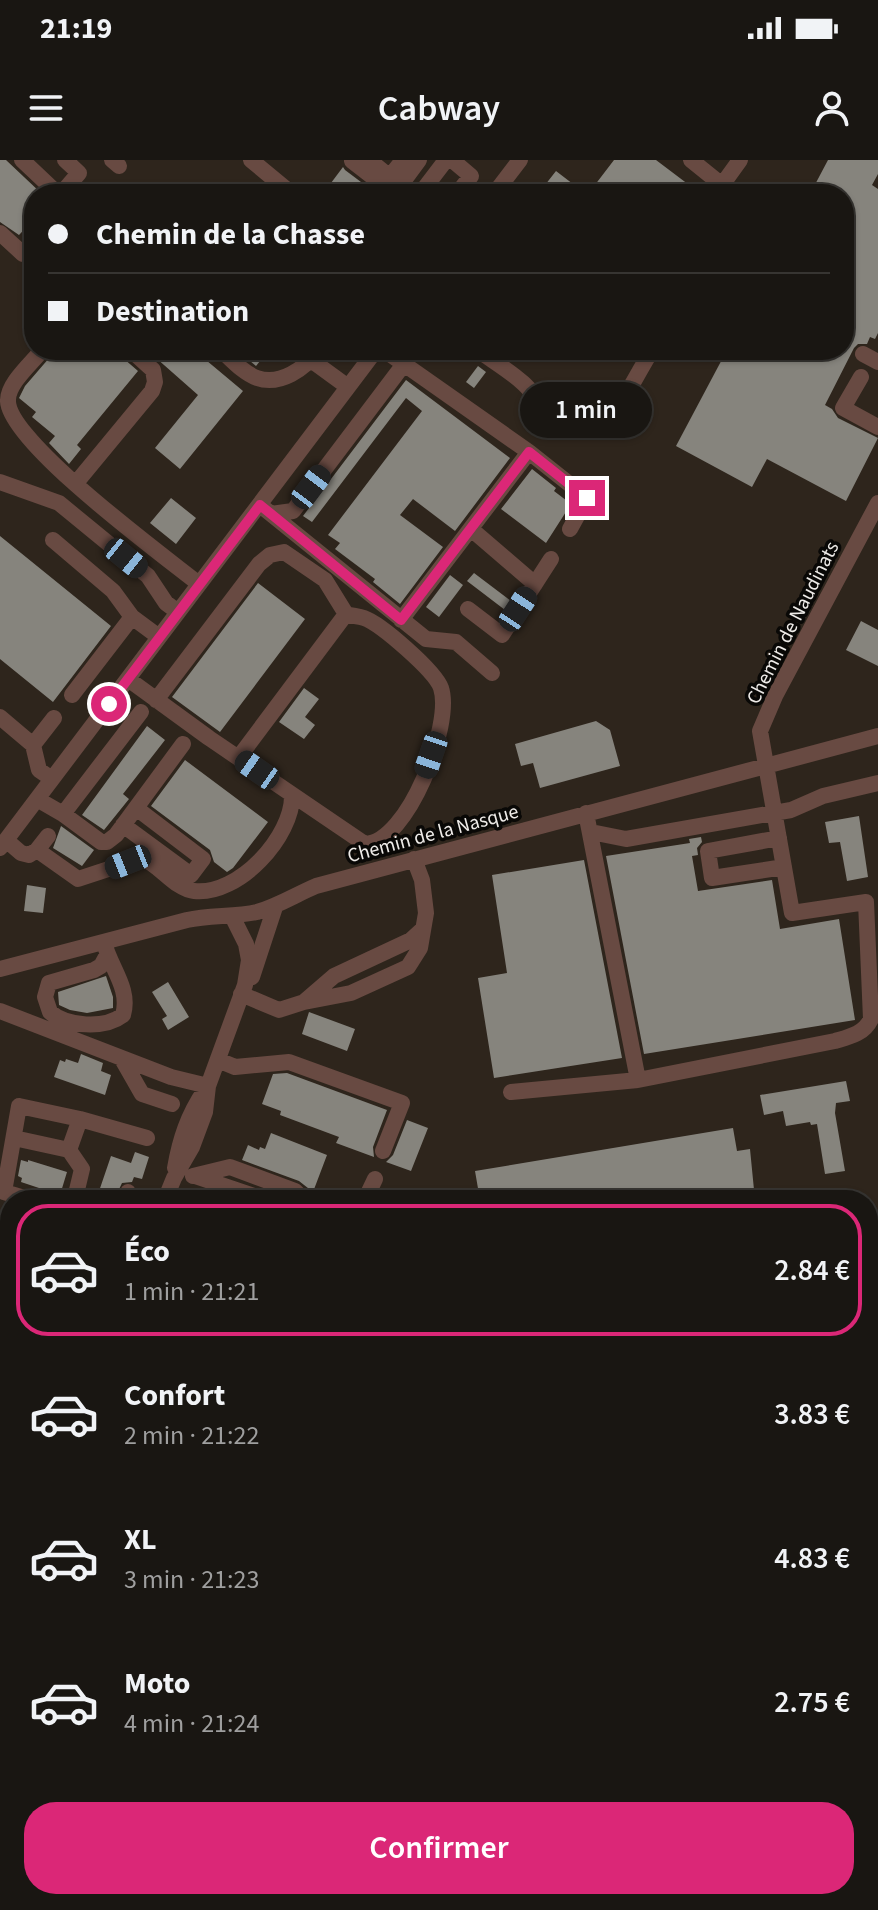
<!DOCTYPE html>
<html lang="fr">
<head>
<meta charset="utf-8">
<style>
  :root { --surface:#191612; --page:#262320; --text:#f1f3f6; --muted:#9f9f9f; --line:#373532; --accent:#db2777 }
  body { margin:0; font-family:"Source Sans 3",sans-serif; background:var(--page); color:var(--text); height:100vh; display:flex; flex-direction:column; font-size:30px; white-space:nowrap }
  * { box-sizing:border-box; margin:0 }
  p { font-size:26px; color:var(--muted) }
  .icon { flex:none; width:44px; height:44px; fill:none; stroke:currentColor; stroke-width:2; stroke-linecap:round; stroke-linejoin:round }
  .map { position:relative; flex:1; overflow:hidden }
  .details { position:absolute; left:0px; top:1030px; width:878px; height:720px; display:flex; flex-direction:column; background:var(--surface); border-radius:32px 32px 0 0; box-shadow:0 2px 6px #0004,0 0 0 2px var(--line) }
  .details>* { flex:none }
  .hud { position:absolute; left:24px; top:24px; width:830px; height:176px; border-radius:32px; box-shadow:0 2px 6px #0004,0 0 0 2px var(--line); display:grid; align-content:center; height:176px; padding:0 24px; background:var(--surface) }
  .end { position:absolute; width:36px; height:36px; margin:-18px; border:10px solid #db2777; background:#fff; box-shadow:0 0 0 4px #fff }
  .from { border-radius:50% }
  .bubble { position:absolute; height:56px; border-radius:28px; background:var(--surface); box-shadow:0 2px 6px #0004,0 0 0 2px var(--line); font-size:26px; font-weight:600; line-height:56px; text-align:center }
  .car { position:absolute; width:24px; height:48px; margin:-24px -12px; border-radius:10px; box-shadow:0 0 6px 2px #0007; background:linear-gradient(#222 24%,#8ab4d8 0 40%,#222 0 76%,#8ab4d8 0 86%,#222 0) }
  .hud b { display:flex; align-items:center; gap:28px; height:76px; font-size:30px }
  .hud b+b { border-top:2px solid var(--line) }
  .hud i { width:20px; height:20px; background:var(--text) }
  ul { padding:14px 0 0; list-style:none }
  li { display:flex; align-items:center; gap:24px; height:132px; margin:0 16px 12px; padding:0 8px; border:4px solid transparent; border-radius:32px }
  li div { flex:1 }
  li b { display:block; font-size:30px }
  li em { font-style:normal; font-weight:600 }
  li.active { border-color:var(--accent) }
  li>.icon { width:72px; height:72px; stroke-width:1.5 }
  .button { display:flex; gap:16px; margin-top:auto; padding:16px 24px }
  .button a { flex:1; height:92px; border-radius:32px; background:var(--accent); color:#fff; font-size:32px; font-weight:600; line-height:92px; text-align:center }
  .status { display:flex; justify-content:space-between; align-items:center; height:56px; padding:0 40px; background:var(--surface); direction:ltr }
  .status svg { height:22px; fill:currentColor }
  header { display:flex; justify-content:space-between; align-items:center; height:104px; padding:0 24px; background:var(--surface); font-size:36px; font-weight:600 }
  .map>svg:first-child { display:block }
  .built { fill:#2e251c; fill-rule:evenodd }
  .building { fill:#86847d }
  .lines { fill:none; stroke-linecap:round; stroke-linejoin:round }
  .minor { stroke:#684a42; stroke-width:16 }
  .route { stroke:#db2777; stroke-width:10 }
  .labels { text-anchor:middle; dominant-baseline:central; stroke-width:7; stroke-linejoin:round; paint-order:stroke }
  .street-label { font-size:20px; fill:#eeebe8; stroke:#090806 }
</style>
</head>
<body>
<div class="status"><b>21:19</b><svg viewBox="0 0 49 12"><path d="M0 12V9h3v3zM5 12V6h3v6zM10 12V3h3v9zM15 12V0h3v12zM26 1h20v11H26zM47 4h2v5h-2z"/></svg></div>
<header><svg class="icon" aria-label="menu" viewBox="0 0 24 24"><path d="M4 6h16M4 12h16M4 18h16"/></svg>Cabway<svg class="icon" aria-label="person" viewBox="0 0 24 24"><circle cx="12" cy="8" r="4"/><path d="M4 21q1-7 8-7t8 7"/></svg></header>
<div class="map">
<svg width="878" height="1750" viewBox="0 0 878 1750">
  <rect width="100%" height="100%" fill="#211d18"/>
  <!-- built -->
  <path class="built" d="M 0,0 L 878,0 L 878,1750 L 0,1750 ZM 34,34 L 844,34 L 844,190 L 34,190 ZM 10,1040 L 868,1040 L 868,1740 L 10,1740 Z"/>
  <!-- building -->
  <path class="building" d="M 0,0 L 6,0 L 42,34 L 34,34 L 34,59 L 19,75 L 0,62 Z
    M 614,0 L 656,0 L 701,34 L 588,34 Z
    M 828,0 L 878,0 L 878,14 L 872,25 L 878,29 L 878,173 L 875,179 L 870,177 L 867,184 L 858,184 L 854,188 L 825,245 L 832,249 L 838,258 L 878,278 L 846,341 L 767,299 L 752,327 L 676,286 L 727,190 L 844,190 L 844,34 L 810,34 Z
    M 343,7 L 345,10 L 377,34 L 337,34 L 328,27 Z
    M 556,11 L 586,34 L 538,34 Z
    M 53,190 L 120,190 L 123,198 L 138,211 L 77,285 L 81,289 L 69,304 L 49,283 L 55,276 L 32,257 L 36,252 L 19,238 L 25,226 L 50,197 Z
    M 147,190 L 194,190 L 243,231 L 180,309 L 155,288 L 198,235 Z
    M 237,190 L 269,190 L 256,206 Z
    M 478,206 L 486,212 L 474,228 L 466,222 Z
    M 406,220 L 510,298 L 455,371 L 413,339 L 400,355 L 443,387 L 400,444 L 373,422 L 375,419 L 335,389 L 340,383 L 328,375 L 422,251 L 406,238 L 312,362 L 303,356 Z
    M 532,309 L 556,328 L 554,331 L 571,344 L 546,383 L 501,349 Z
    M 171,338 L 196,358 L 176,384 L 150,363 Z
    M 0,376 L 111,466 L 53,542 L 0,499 Z
    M 474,413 L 511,441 L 505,450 L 467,421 Z
    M 450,415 L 463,425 L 439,457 L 426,447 Z
    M 258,423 L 305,459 L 220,572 L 172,537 Z
    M 861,461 L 878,470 L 878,506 L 846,490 Z
    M 304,528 L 319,539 L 305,557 L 315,565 L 304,579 L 279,562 Z
    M 596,561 L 610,570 L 620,606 L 540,628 L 533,603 L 521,606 L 515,584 Z
    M 147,566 L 165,580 L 123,634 L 129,639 L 104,670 L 82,655 Z
    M 185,600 L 268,662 L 233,708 L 227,712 L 214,702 L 210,690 L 151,646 Z
    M 859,656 L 868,717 L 847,721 L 840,682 L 829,683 L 825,662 Z
    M 61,666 L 94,690 L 82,706 L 53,688 Z
    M 701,677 L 702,682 L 697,688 L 698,695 L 692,696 L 698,731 L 772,720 L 780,769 L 839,759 L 855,860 L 644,894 L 606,696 L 690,683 L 689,679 Z
    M 584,700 L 622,898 L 494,918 L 478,818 L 507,813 L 492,715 Z
    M 27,725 L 46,728 L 43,753 L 24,751 Z
    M 106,816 L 113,837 L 113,848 L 87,853 L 70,850 L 59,845 L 58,832 Z
    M 168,822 L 189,857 L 168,870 L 162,859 L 167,856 L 152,832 Z
    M 309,852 L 355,869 L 347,891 L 302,874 Z
    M 81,894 L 103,903 L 101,911 L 111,915 L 105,935 L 54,917 L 60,900 L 65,902 L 66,899 L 78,903 Z
    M 287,913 L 387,950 L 373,987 L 374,997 L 336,983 L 339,977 L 280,955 L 281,951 L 262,944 L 273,914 Z
    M 846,921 L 850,941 L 836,943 L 835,953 L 845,1011 L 825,1014 L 817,964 L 811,965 L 810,962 L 786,966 L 783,951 L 764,955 L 760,935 Z
    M 407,960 L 428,968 L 411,1011 L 386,1002 L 393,995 Z
    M 733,968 L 737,991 L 750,989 L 755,1040 L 480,1040 L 475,1011 Z
    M 271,973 L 327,995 L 313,1032 L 299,1021 L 242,1000 L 248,985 L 259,990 L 260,987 L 265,989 Z
    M 135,992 L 149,997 L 142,1019 L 134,1017 L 132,1022 L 122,1023 L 114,1040 L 96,1040 L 111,996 L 131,1003 Z
    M 21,1000 L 28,1002 L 28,1000 L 67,1012 L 60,1035 L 21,1022 L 22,1018 L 18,1016 Z
    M 2,1076 L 10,1078 L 10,1114 L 0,1111 Z
    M 0,1140 L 10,1143 L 10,1208 L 0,1205 Z
    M 0,1235 L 10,1238 L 10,1269 L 6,1281 L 10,1283 L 10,1294 L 1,1318 Z
    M 0,1640 L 10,1644 L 10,1697 L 0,1694 Z
    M 0,1727 L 10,1730 L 10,1740 L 36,1740 L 60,1750 L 0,1750 Z
    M 91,1740 L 142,1740 L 138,1750 L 118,1750 L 105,1745 L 104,1750 L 87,1750 Z
    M 410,1740 L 480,1740 L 463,1750 L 415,1750 Z"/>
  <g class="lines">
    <!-- minor -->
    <path class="minor" d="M 22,0 L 58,34
      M 112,0 L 119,6
      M 251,0 L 292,34
      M 369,0 L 390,17
      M 452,0 L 471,16 L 457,34
      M 691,0 L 722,25 L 740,0
      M 352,1 L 383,25
      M 61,34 L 79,13 L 65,0
      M 393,34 L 383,25 L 403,0
      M 394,34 L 419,0
      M 420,34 L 446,0
      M 494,34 L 520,0
      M 0,73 L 23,94 L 34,81
      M 42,190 C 32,203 8,223 8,240 C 6,280 164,396 199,424
      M 221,190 C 231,199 243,213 257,218 C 280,226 305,209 318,190
      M 384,190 L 529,292
      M 478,190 C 493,201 510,211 523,223 C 543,242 580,292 609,259 C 626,239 638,212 652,190
      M 863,194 L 878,202
      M 311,200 L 348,227
      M 861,217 L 843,248 L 878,267
      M 0,322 L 59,343 L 148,416 L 166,443 L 178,452
      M 76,323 L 152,231 L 155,222 L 153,210 L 131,190
      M 260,345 L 426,479 L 456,482 L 492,513
      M 271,354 L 293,351 L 404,204
      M 471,369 L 535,424
      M 53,380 L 113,431 L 132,457 L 159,477
      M 468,449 L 502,475 L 551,399
      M 401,460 L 529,292 L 587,338 L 570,369
      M 128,519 L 209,578 L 365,684 C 408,683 453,564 441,528 C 435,511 381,464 364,458 C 358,456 352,456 346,454 L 325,420 L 284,392 L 270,395 L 259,404 L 156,540
      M 72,535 L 132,457
      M 0,557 L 33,585 L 39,610 L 52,619
      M 33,585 L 54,558
      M 239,597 L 346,454
      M 37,639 L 63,654 L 141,552
      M 586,653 L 638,920 L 835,881 C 849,877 864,874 871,859 L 866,742 L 792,753 L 760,571 L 775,536 L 878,343
      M 63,654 L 101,682 L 107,682 L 116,675 L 183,584
      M 123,665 L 191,715 L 203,699 L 136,648
      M 591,672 L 626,679 L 791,650 L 823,636 L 878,623
      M 779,678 L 708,691 L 712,718 L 784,707
      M 6,680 L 21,693 L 29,695 L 37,690 L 48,676
      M 0,688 L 376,190
      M 37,690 L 78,719 L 142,698 C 160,705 175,729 194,731 C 239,736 293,676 292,635
      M 104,782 C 109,806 131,828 123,855 C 105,869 67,867 50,852 L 45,837 L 49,823 L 94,810 L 101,806 L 107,795
      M 0,809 L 187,760 C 210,755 234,757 257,752 C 278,746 297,734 316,726 L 878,576
      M 252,817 L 275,747
      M 241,834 L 279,850 L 304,842 L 351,833 L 408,807 L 420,788 L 426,753 L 422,720 L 414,699
      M 305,841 L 334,816 L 411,780 L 423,769
      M 0,851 L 171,917 L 208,926
      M 122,899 L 142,934 L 172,944
      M 218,900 L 235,907 L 289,902 L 402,943 L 383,991
      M 511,932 L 638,920
      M 14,978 L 69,990
      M 175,1008 C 180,979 188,955 205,930
      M 193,1016 L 230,1007 L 295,1031 L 304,1040
      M 195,1016 L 266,1040
      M 31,1040 L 4,1032 L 19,946 L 80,959
      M 78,1040 L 76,1034 L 82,1009 L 69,990 L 80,959 L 147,978
      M 125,1040 L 128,1032
      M 165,1040 L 174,1018 L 192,987 L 205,952 L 208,926 L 245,825 L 249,800 L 246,784 L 232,756
      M 365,1040 L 375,1019
      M 0,1064 L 10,1067
      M 0,1128 L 10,1132
      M 0,1223 L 10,1227
      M 0,1366 L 10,1370
      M 868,1380 L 878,1377
      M 1,1480 L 5,1451 L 10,1438
      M 868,1610 L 878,1605
      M 0,1611 L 10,1618
      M 0,1705 L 10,1709
      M 396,1740 L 402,1750
      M 632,1750 L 650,1740"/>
  </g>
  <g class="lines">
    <!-- route -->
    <path class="route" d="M 109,544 L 260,345 L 401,460 L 529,292 L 587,338"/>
  </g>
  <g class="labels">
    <!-- street labels -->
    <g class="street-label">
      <text transform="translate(793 463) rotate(-63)">Chemin de Naudinats</text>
      <text transform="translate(433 674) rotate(-15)">Chemin de la Nasque</text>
    </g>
  </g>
</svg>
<i class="end from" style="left:109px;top:544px"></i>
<i class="end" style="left:587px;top:338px"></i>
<div class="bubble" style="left:520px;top:222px;width:132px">1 min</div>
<i class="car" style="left:311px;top:327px;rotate:37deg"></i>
<i class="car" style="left:126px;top:398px;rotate:129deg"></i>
<i class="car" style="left:518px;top:449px;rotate:33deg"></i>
<i class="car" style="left:431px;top:595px;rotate:199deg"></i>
<i class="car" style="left:257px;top:610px;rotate:305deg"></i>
<i class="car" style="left:128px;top:702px;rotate:248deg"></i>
<div class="hud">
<b><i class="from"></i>Chemin de la Chasse</b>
<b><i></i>Destination</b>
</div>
<section class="details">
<ul>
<li class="active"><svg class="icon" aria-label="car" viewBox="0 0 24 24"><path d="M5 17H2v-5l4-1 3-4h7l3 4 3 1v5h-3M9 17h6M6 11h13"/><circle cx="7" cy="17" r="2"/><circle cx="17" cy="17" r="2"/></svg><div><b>Éco</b><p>1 min · 21:21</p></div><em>2.84 €</em></li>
<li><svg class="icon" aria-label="car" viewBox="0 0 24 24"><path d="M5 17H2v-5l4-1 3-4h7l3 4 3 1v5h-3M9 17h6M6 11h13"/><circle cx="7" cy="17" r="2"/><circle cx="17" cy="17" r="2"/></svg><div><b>Confort</b><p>2 min · 21:22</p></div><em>3.83 €</em></li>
<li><svg class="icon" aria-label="car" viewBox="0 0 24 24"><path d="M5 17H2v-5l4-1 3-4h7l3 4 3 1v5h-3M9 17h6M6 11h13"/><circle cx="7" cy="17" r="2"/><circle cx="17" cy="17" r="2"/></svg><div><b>XL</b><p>3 min · 21:23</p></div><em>4.83 €</em></li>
<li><svg class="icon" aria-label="car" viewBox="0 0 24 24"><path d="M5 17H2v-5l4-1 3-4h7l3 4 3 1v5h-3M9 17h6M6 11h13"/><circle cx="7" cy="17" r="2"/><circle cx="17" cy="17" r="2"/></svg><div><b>Moto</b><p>4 min · 21:24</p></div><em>2.75 €</em></li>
</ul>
<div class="button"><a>Confirmer</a></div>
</section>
</div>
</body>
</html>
